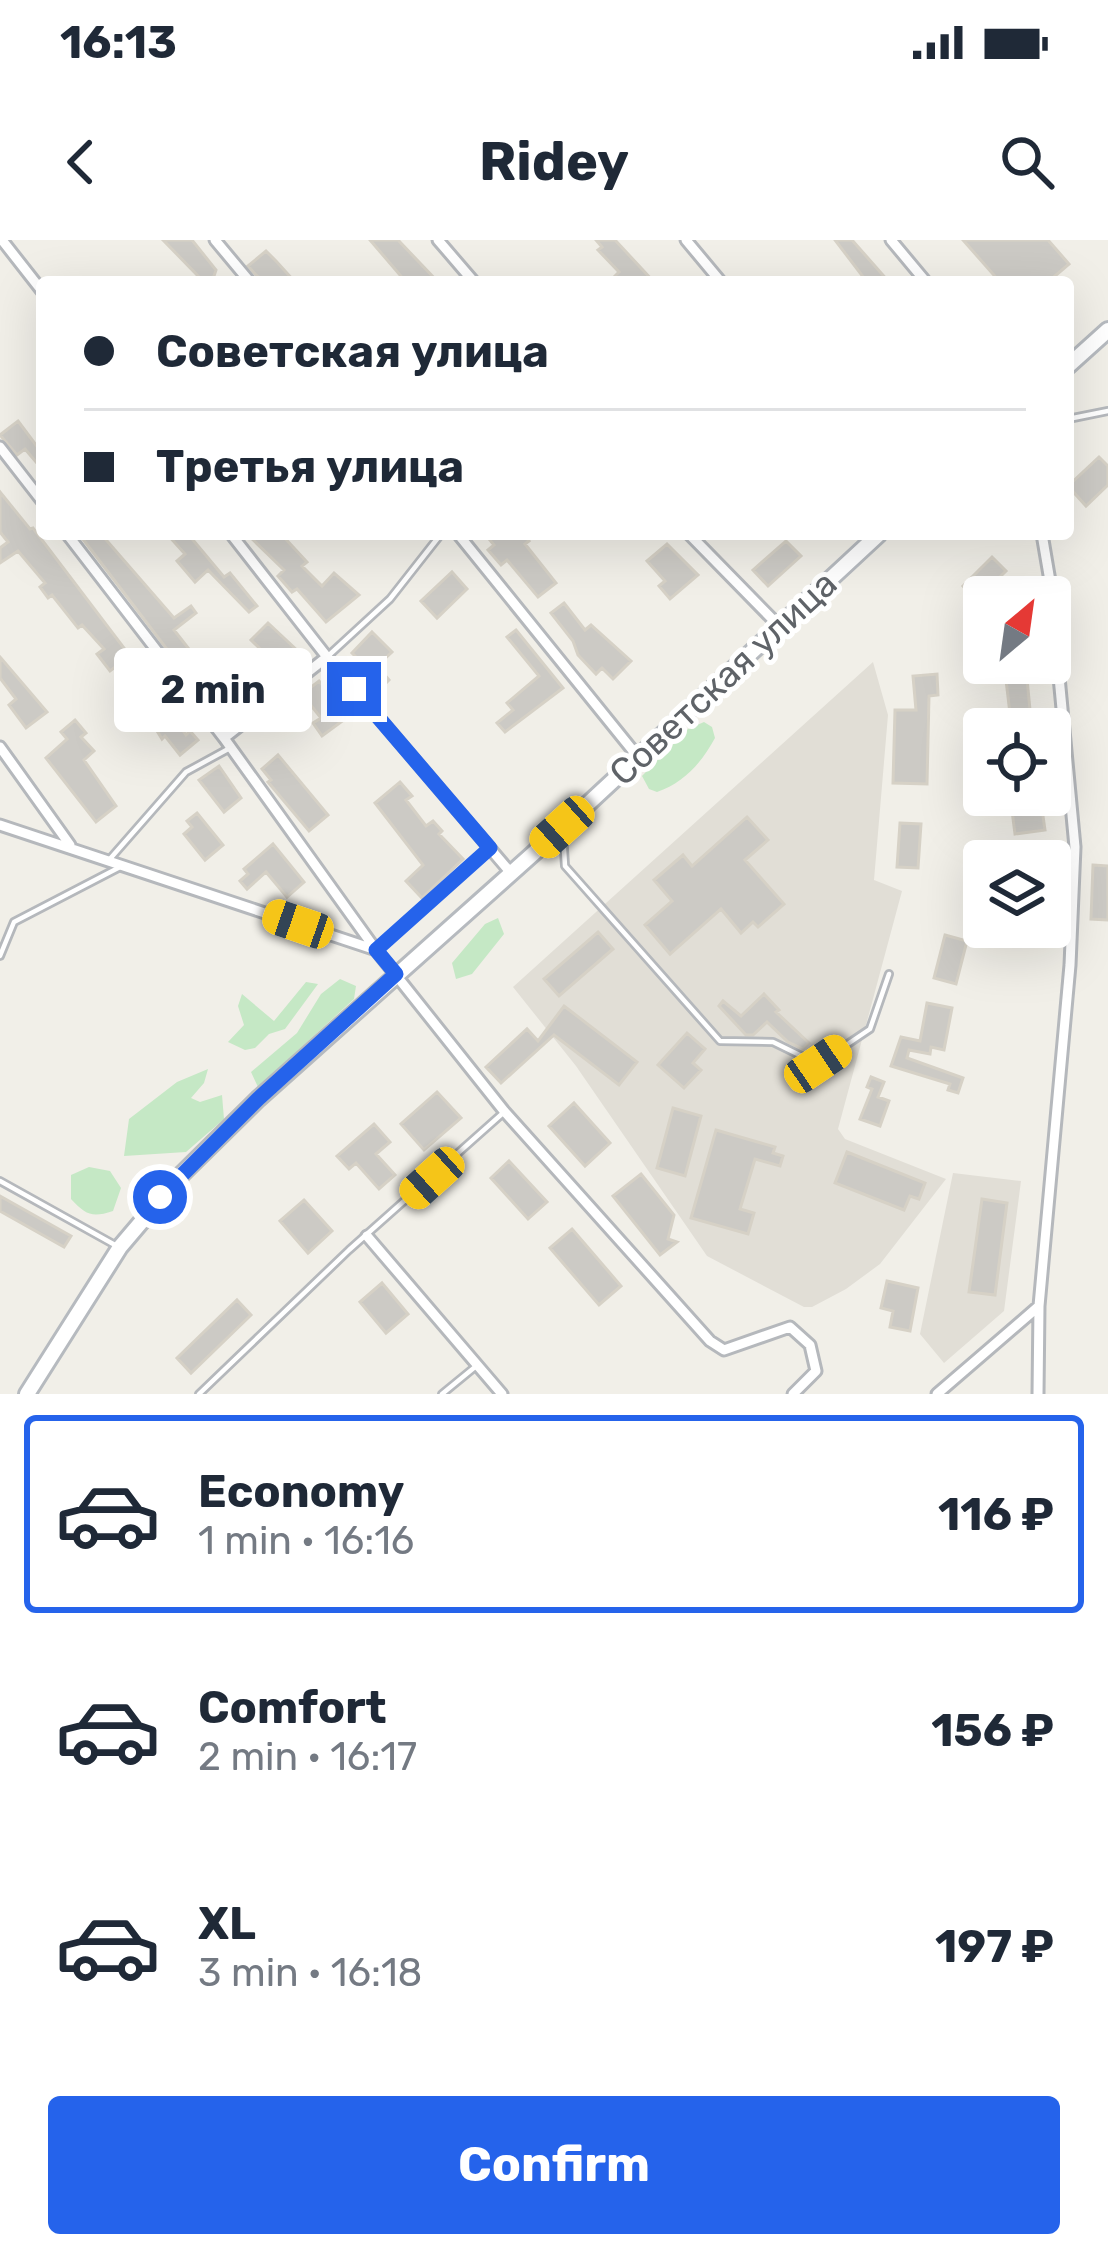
<!DOCTYPE html>
<html lang="en">
<head>
<meta charset="utf-8">
<style>
  :root { --surface:#fff; --page:#f2f2f3; --text:#1f2937; --muted:#747a83; --line:#e0e1e3; --accent:#2563eb }
  body { margin:0; font-family:Rubik,sans-serif; background:var(--page); color:var(--text); height:100vh; display:flex; flex-direction:column; font-size:45px; white-space:nowrap }
  * { box-sizing:border-box; margin:0 }
  p { font-size:39px; color:var(--muted) }
  .icon { flex:none; width:66px; height:66px; fill:none; stroke:currentColor; stroke-width:2; stroke-linecap:round; stroke-linejoin:round }
  .map { position:relative; height:1154px; overflow:hidden }
  .drawer { display:flex; flex-direction:column; background:var(--surface); flex:1 }
  .drawer>* { flex:none }
  .top-card { position:absolute; left:36px; top:36px; width:1038px; height:264px; border-radius:12px; box-shadow:0 12px 48px #0002; display:grid; align-content:center; height:264px; padding:0 48px; background:var(--surface) }
  .needle { width:78px; rotate:29deg }
  .buttons { position:absolute; left:963px; top:336px; display:grid; gap:24px }
  .buttons a { display:grid; place-items:center; width:108px; height:108px; border-radius:12px; background:var(--surface); box-shadow:0 12px 48px #0002; font-size:60px }
  .end { position:absolute; width:54px; height:54px; margin:-27px; border:15px solid #2563eb; background:#fff; box-shadow:0 0 0 6px #fff }
  .from { border-radius:50% }
  .bubble { position:absolute; height:84px; border-radius:12px; background:var(--surface); box-shadow:0 12px 48px #0002; font-size:39px; font-weight:700; line-height:84px; text-align:center }
  .car { position:absolute; width:36px; height:72px; margin:-36px -18px; border-radius:15px; box-shadow:0 0 9px 3px #0007; background:linear-gradient(#f5c518 24%,#345 0 40%,#f5c518 0 76%,#345 0 86%,#f5c518 0) }
  .top-card b { display:flex; align-items:center; gap:42px; height:114px; font-size:45px }
  .top-card b+b { border-top:3px solid var(--line) }
  .top-card i { width:30px; height:30px; background:var(--text) }
  ul { padding:21px 0 0; list-style:none }
  li { display:flex; align-items:center; gap:36px; height:198px; margin:0 24px 18px; padding:0 24px; border:6px solid transparent; border-radius:12px }
  li div { flex:1 }
  li b { display:block; font-size:45px }
  li em { font-style:normal; font-weight:700 }
  li.on { border-color:var(--accent) }
  li>.icon { width:108px; height:108px; stroke-width:1.5 }
  .button { display:flex; gap:24px; margin-top:auto; padding:24px 48px }
  .button a { flex:1; height:138px; border-radius:12px; background:var(--accent); color:#fff; font-size:48px; font-weight:700; line-height:138px; text-align:center }
  .status { display:flex; justify-content:space-between; align-items:center; height:84px; padding:0 60px; background:var(--surface); direction:ltr }
  .status svg { height:33px; fill:currentColor }
  header { display:flex; justify-content:space-between; align-items:center; height:156px; padding:0 48px; background:var(--surface); font-size:54px; font-weight:700 }
  .map>svg:first-child { display:block }
  .education { fill:#e1ded6 }
  .green { fill:#c5e8c5 }
  .building { fill:#cccac5; stroke:#d6d1c6; stroke-width:3 }
  .lines { fill:none; stroke-linecap:round; stroke-linejoin:round }
  .lane-casing { stroke:#b5b8bc; stroke-width:10 }
  .street-casing { stroke:#b5b8bc; stroke-width:15 }
  .secondary-casing { stroke:#b6babf; stroke-width:20 }
  .lane { stroke:#fff; stroke-width:4.5 }
  .street { stroke:#fff; stroke-width:9 }
  .secondary { stroke:#fff; stroke-width:14 }
  .route { stroke:#2563eb; stroke-width:15 }
  .labels { text-anchor:middle; dominant-baseline:central; stroke-width:10; stroke-linejoin:round; paint-order:stroke }
  .street-label { font-size:36px; fill:#5f6368; stroke:#fff }
</style>
</head>
<body>
<div class="status"><b>16:13</b><svg viewBox="0 0 49 12"><path d="M0 12V9h3v3zM5 12V6h3v6zM10 12V3h3v9zM15 12V0h3v12zM26 1h20v11H26zM47 4h2v5h-2z"/></svg></div>
<header><svg class="icon" aria-label="back" viewBox="0 0 24 24"><path d="M15 5l-7 7 7 7"/></svg>Ridey<svg class="icon" aria-label="search" viewBox="0 0 24 24"><circle cx="10" cy="10" r="6"/><path d="M15 15l6 6"/></svg></header>
<div class="map">
<svg width="1108" height="1154" viewBox="0 0 1108 1154">
  <rect width="100%" height="100%" fill="#f1efe8"/>
  <!-- education -->
  <path class="education" d="M 873,422 L 888,475 L 874,640 L 902,651 L 838,889 L 845,899 L 946,939 L 880,1024 L 846,1049 L 812,1067 L 804,1067 L 707,1016 L 576,826 L 513,747 Z
    M 953,933 L 1021,941 L 1004,1071 L 944,1123 L 920,1094 Z"/>
  <!-- green -->
  <path class="green" d="M 704,482 L 712,487 L 715,498 C 702,522 684,543 657,552 L 649,549 L 642,536 L 688,489 Z
    M 498,678 L 504,694 L 472,734 L 456,739 L 452,723 L 485,684 Z
    M 340,739 L 356,746 L 354,759 L 258,847 L 251,832 L 297,793 L 321,754 Z
    M 306,742 L 318,744 L 285,789 L 269,794 L 255,808 L 245,810 L 228,802 L 244,785 L 238,766 L 242,754 L 274,781 Z
    M 208,829 L 204,843 L 191,858 L 200,862 L 222,855 L 224,879 L 186,912 L 124,916 L 129,879 L 177,842 Z
    M 89,927 L 110,931 L 121,948 L 113,971 C 92,978 86,975 71,959 L 71,935 Z"/>
  <!-- building -->
  <path class="building" d="M 163,0 L 192,0 L 216,30 L 214,36 L 204,42 Z
    M 370,0 L 398,0 L 438,42 L 406,42 Z
    M 596,0 L 615,0 L 654,42 L 619,42 L 614,37 L 619,32 L 598,10 L 602,7 Z
    M 835,0 L 852,0 L 889,42 L 867,42 Z
    M 963,0 L 1048,0 L 1069,24 L 1048,42 L 1000,42 Z
    M 266,11 L 276,21 L 295,42 L 264,42 L 256,35 L 248,26 Z
    M 18,181 L 42,213 L 42,229 L 25,209 L 17,215 L 0,195 Z
    M 1099,217 L 1108,226 L 1108,245 L 1086,266 L 1068,246 Z
    M 0,252 L 30,289 L 33,288 L 130,416 L 110,431 L 97,414 L 104,409 L 82,385 L 78,388 L 52,355 L 48,358 L 40,347 L 45,343 L 18,311 L 0,323 L 0,308 L 8,302 L 0,292 Z
    M 79,294 L 101,294 L 174,378 L 191,366 L 196,373 L 174,390 L 196,418 L 182,429 Z
    M 167,294 L 188,294 L 224,337 L 230,333 L 257,366 L 249,372 L 208,330 L 195,342 L 177,321 L 185,314 Z
    M 247,294 L 281,294 L 307,322 L 302,326 L 322,346 L 334,333 L 359,355 L 326,382 L 297,349 L 292,352 L 278,336 L 284,330 Z
    M 485,294 L 523,294 L 529,301 L 525,304 L 556,343 L 538,357 L 507,320 L 501,325 L 488,310 L 494,305 Z
    M 786,301 L 801,316 L 768,346 L 753,330 Z
    M 667,304 L 698,335 L 670,359 L 659,346 L 665,341 L 647,321 Z
    M 992,317 L 1006,331 L 976,360 L 963,346 Z
    M 452,332 L 467,349 L 437,378 L 421,361 Z
    M 564,363 L 585,390 L 591,385 L 631,421 L 613,439 L 602,428 L 596,434 L 578,415 L 573,401 L 551,373 Z
    M 268,383 L 301,414 L 288,427 L 283,422 L 279,427 L 251,400 Z
    M 516,390 L 563,448 L 505,492 L 497,483 L 513,470 L 507,463 L 539,436 L 507,397 Z
    M 372,392 L 392,412 L 377,426 L 389,440 L 384,445 L 380,440 L 371,447 L 364,439 L 372,433 L 352,413 Z
    M 0,417 L 47,472 L 26,488 L 9,465 L 16,459 L 0,438 Z
    M 237,424 L 258,450 L 224,478 L 200,452 L 209,444 L 213,449 L 230,436 L 227,432 Z
    M 937,434 L 938,455 L 929,456 L 927,544 L 893,543 L 895,470 L 916,470 L 913,436 Z
    M 1027,439 L 1031,480 L 1011,482 L 1006,440 Z
    M 319,441 L 338,465 L 343,462 L 352,474 L 322,496 L 313,483 L 321,478 L 302,454 Z
    M 152,446 L 186,495 L 190,491 L 198,500 L 180,515 L 165,496 L 162,499 L 137,458 Z
    M 75,480 L 86,493 L 81,497 L 94,511 L 84,520 L 116,566 L 96,582 L 46,518 L 67,499 L 61,492 Z
    M 278,515 L 328,575 L 309,591 L 268,542 L 271,540 L 262,529 Z
    M 219,526 L 241,558 L 224,572 L 199,540 Z
    M 400,542 L 412,556 L 406,560 L 426,586 L 433,581 L 442,591 L 439,594 L 463,619 L 422,658 L 406,641 L 423,625 L 375,563 Z
    M 1010,555 L 1040,555 L 1045,590 L 1015,594 Z
    M 197,573 L 223,605 L 205,620 L 184,594 L 192,587 L 187,581 Z
    M 747,577 L 768,600 L 745,620 L 784,664 L 758,687 L 753,682 L 741,693 L 721,669 L 670,714 L 645,685 L 672,661 L 654,640 L 683,615 L 692,626 Z
    M 900,583 L 921,584 L 918,628 L 897,627 Z
    M 273,604 L 304,642 L 287,657 L 266,632 L 247,649 L 240,641 L 248,634 L 244,629 Z
    M 1093,625 L 1108,626 L 1108,680 L 1091,679 Z
    M 598,692 L 613,709 L 559,756 L 544,739 Z
    M 945,695 L 967,701 L 956,744 L 934,738 Z
    M 764,754 L 779,770 L 776,772 L 809,803 L 803,809 L 788,802 L 767,782 L 753,795 L 746,795 L 719,766 L 723,761 L 741,776 Z
    M 927,763 L 952,768 L 944,810 L 931,807 L 930,814 L 909,810 L 907,818 L 963,838 L 958,853 L 948,850 L 950,844 L 891,826 L 901,797 L 920,801 Z
    M 564,766 L 637,822 L 619,845 L 554,795 L 501,843 L 486,827 L 527,789 L 538,801 Z
    M 687,793 L 705,809 L 693,823 L 701,830 L 684,848 L 658,825 Z
    M 871,837 L 884,842 L 878,857 L 889,861 L 880,886 L 860,879 L 872,849 L 867,847 Z
    M 437,852 L 461,878 L 424,910 L 401,884 Z
    M 574,863 L 610,903 L 585,926 L 549,886 Z
    M 673,868 L 701,876 L 685,936 L 657,928 Z
    M 374,884 L 390,902 L 376,914 L 395,935 L 379,949 L 356,923 L 349,929 L 337,916 Z
    M 716,890 L 775,907 L 773,913 L 783,916 L 780,926 L 755,919 L 740,969 L 754,973 L 748,994 L 691,978 Z
    M 847,912 L 925,943 L 919,959 L 910,956 L 904,970 L 835,943 Z
    M 509,921 L 547,962 L 528,979 L 491,938 Z
    M 641,934 L 674,975 L 668,999 L 677,1002 L 660,1015 L 613,956 Z
    M 0,956 L 71,996 L 64,1007 L 0,971 Z
    M 982,959 L 1007,963 L 995,1055 L 969,1052 Z
    M 304,960 L 332,991 L 308,1013 L 280,981 Z
    M 572,989 L 621,1046 L 599,1065 L 550,1008 Z
    M 887,1041 L 918,1048 L 910,1091 L 890,1087 L 893,1071 L 881,1068 Z
    M 382,1043 L 408,1074 L 386,1093 L 360,1062 Z
    M 237,1060 L 251,1075 L 191,1133 L 177,1118 Z"/>
  <g class="lines">
    <defs>
      <path id="lane" d="M 1068,179 L 1108,171
        M 327,417 L 390,359 L 441,294
        M 563,593 L 565,626 L 720,801 L 773,802 L 818,824 L 870,789 L 889,734
        M 109,620 L 186,532 L 230,508
        M 377,708 L 489,608
        M 0,716 L 14,682 L 120,627
        M 0,941 L 115,1005
        M 199,1154 L 349,1010 L 503,873
        M 442,1154 L 475,1127"/>
      <path id="street" d="M 2,0 L 42,51
        M 215,0 L 250,42
        M 438,0 L 474,42
        M 686,0 L 721,42
        M 891,0 L 926,42
        M 0,207 L 42,261
        M 67,294 L 224,498 L 376,710 L 504,871 L 710,1101 L 724,1110 L 790,1087 L 810,1105 L 816,1131 L 793,1154
        M 231,294 L 327,417 L 511,633
        M 458,294 L 638,517
        M 689,294 L 778,385
        M 224,498 L 327,417
        M 0,507 L 70,605
        M 0,585 L 376,710
        M 367,996 L 502,1154
        M 937,1154 L 1039,1066
        M 1038,1154 L 1039,1066 L 1070,725 L 1075,607 L 1050,341 L 1042,294"/>
      <path id="secondary" d="M 1068,126 L 1108,90
        M 27,1154 L 120,1007 L 182,934 L 258,859 L 563,587 L 879,294"/>
    </defs>
    <!-- lane casing -->
    <use href="#lane" class="lane-casing"/>
    <!-- street casing -->
    <use href="#street" class="street-casing"/>
    <!-- secondary casing -->
    <use href="#secondary" class="secondary-casing"/>
    <!-- lane -->
    <use href="#lane" class="lane"/>
    <!-- street -->
    <use href="#street" class="street"/>
    <!-- secondary -->
    <use href="#secondary" class="secondary"/>
  </g>
  <g class="lines">
    <!-- route -->
    <path class="route" d="M 160,957 L 258,859 L 396,734 L 376,710 L 490,608 L 354,449"/>
  </g>
  <g class="labels">
    <!-- street labels -->
    <g class="street-label">
      <text transform="translate(723 438) rotate(-43)">Советская улица</text>
    </g>
  </g>
</svg>
<div class="buttons">
<a><svg class="needle" viewBox="-14 -14 28 28"><path d="M0-13l5 13h-10z" fill="#e53935"/><path d="M0 13l5-13h-10z" fill="#747a83"/></svg></a>
<a><svg class="icon" aria-label="locate" viewBox="0 0 24 24"><circle cx="12" cy="12" r="6"/><path d="M12 2v4M12 18v4M2 12h4M18 12h4"/></svg></a>
<a><svg class="icon" aria-label="layers" viewBox="0 0 24 24"><path d="M12 4l9 5-9 5-9-5zM3 14l9 5 9-5"/></svg></a>
</div>
<i class="end from" style="left:160px;top:957px"></i>
<i class="end" style="left:354px;top:449px"></i>
<div class="bubble" style="left:114px;top:408px;width:198px">2 min</div>
<i class="car" style="left:562px;top:587px;rotate:228deg"></i>
<i class="car" style="left:298px;top:684px;rotate:289deg"></i>
<i class="car" style="left:818px;top:824px;rotate:56deg"></i>
<i class="car" style="left:432px;top:938px;rotate:228deg"></i>
<div class="top-card">
<b><i class="from"></i>Советская улица</b>
<b><i></i>Третья улица</b>
</div>
</div>
<section class="drawer">
<ul>
<li class="on"><svg class="icon" aria-label="car" viewBox="0 0 24 24"><path d="M5 17H2v-5l4-1 3-4h7l3 4 3 1v5h-3M9 17h6M6 11h13"/><circle cx="7" cy="17" r="2"/><circle cx="17" cy="17" r="2"/></svg><div><b>Economy</b><p>1 min · 16:16</p></div><em>116 ₽</em></li>
<li><svg class="icon" aria-label="car" viewBox="0 0 24 24"><path d="M5 17H2v-5l4-1 3-4h7l3 4 3 1v5h-3M9 17h6M6 11h13"/><circle cx="7" cy="17" r="2"/><circle cx="17" cy="17" r="2"/></svg><div><b>Comfort</b><p>2 min · 16:17</p></div><em>156 ₽</em></li>
<li><svg class="icon" aria-label="car" viewBox="0 0 24 24"><path d="M5 17H2v-5l4-1 3-4h7l3 4 3 1v5h-3M9 17h6M6 11h13"/><circle cx="7" cy="17" r="2"/><circle cx="17" cy="17" r="2"/></svg><div><b>XL</b><p>3 min · 16:18</p></div><em>197 ₽</em></li>
</ul>
<div class="button"><a>Confirm</a></div>
</section>
</body>
</html>
